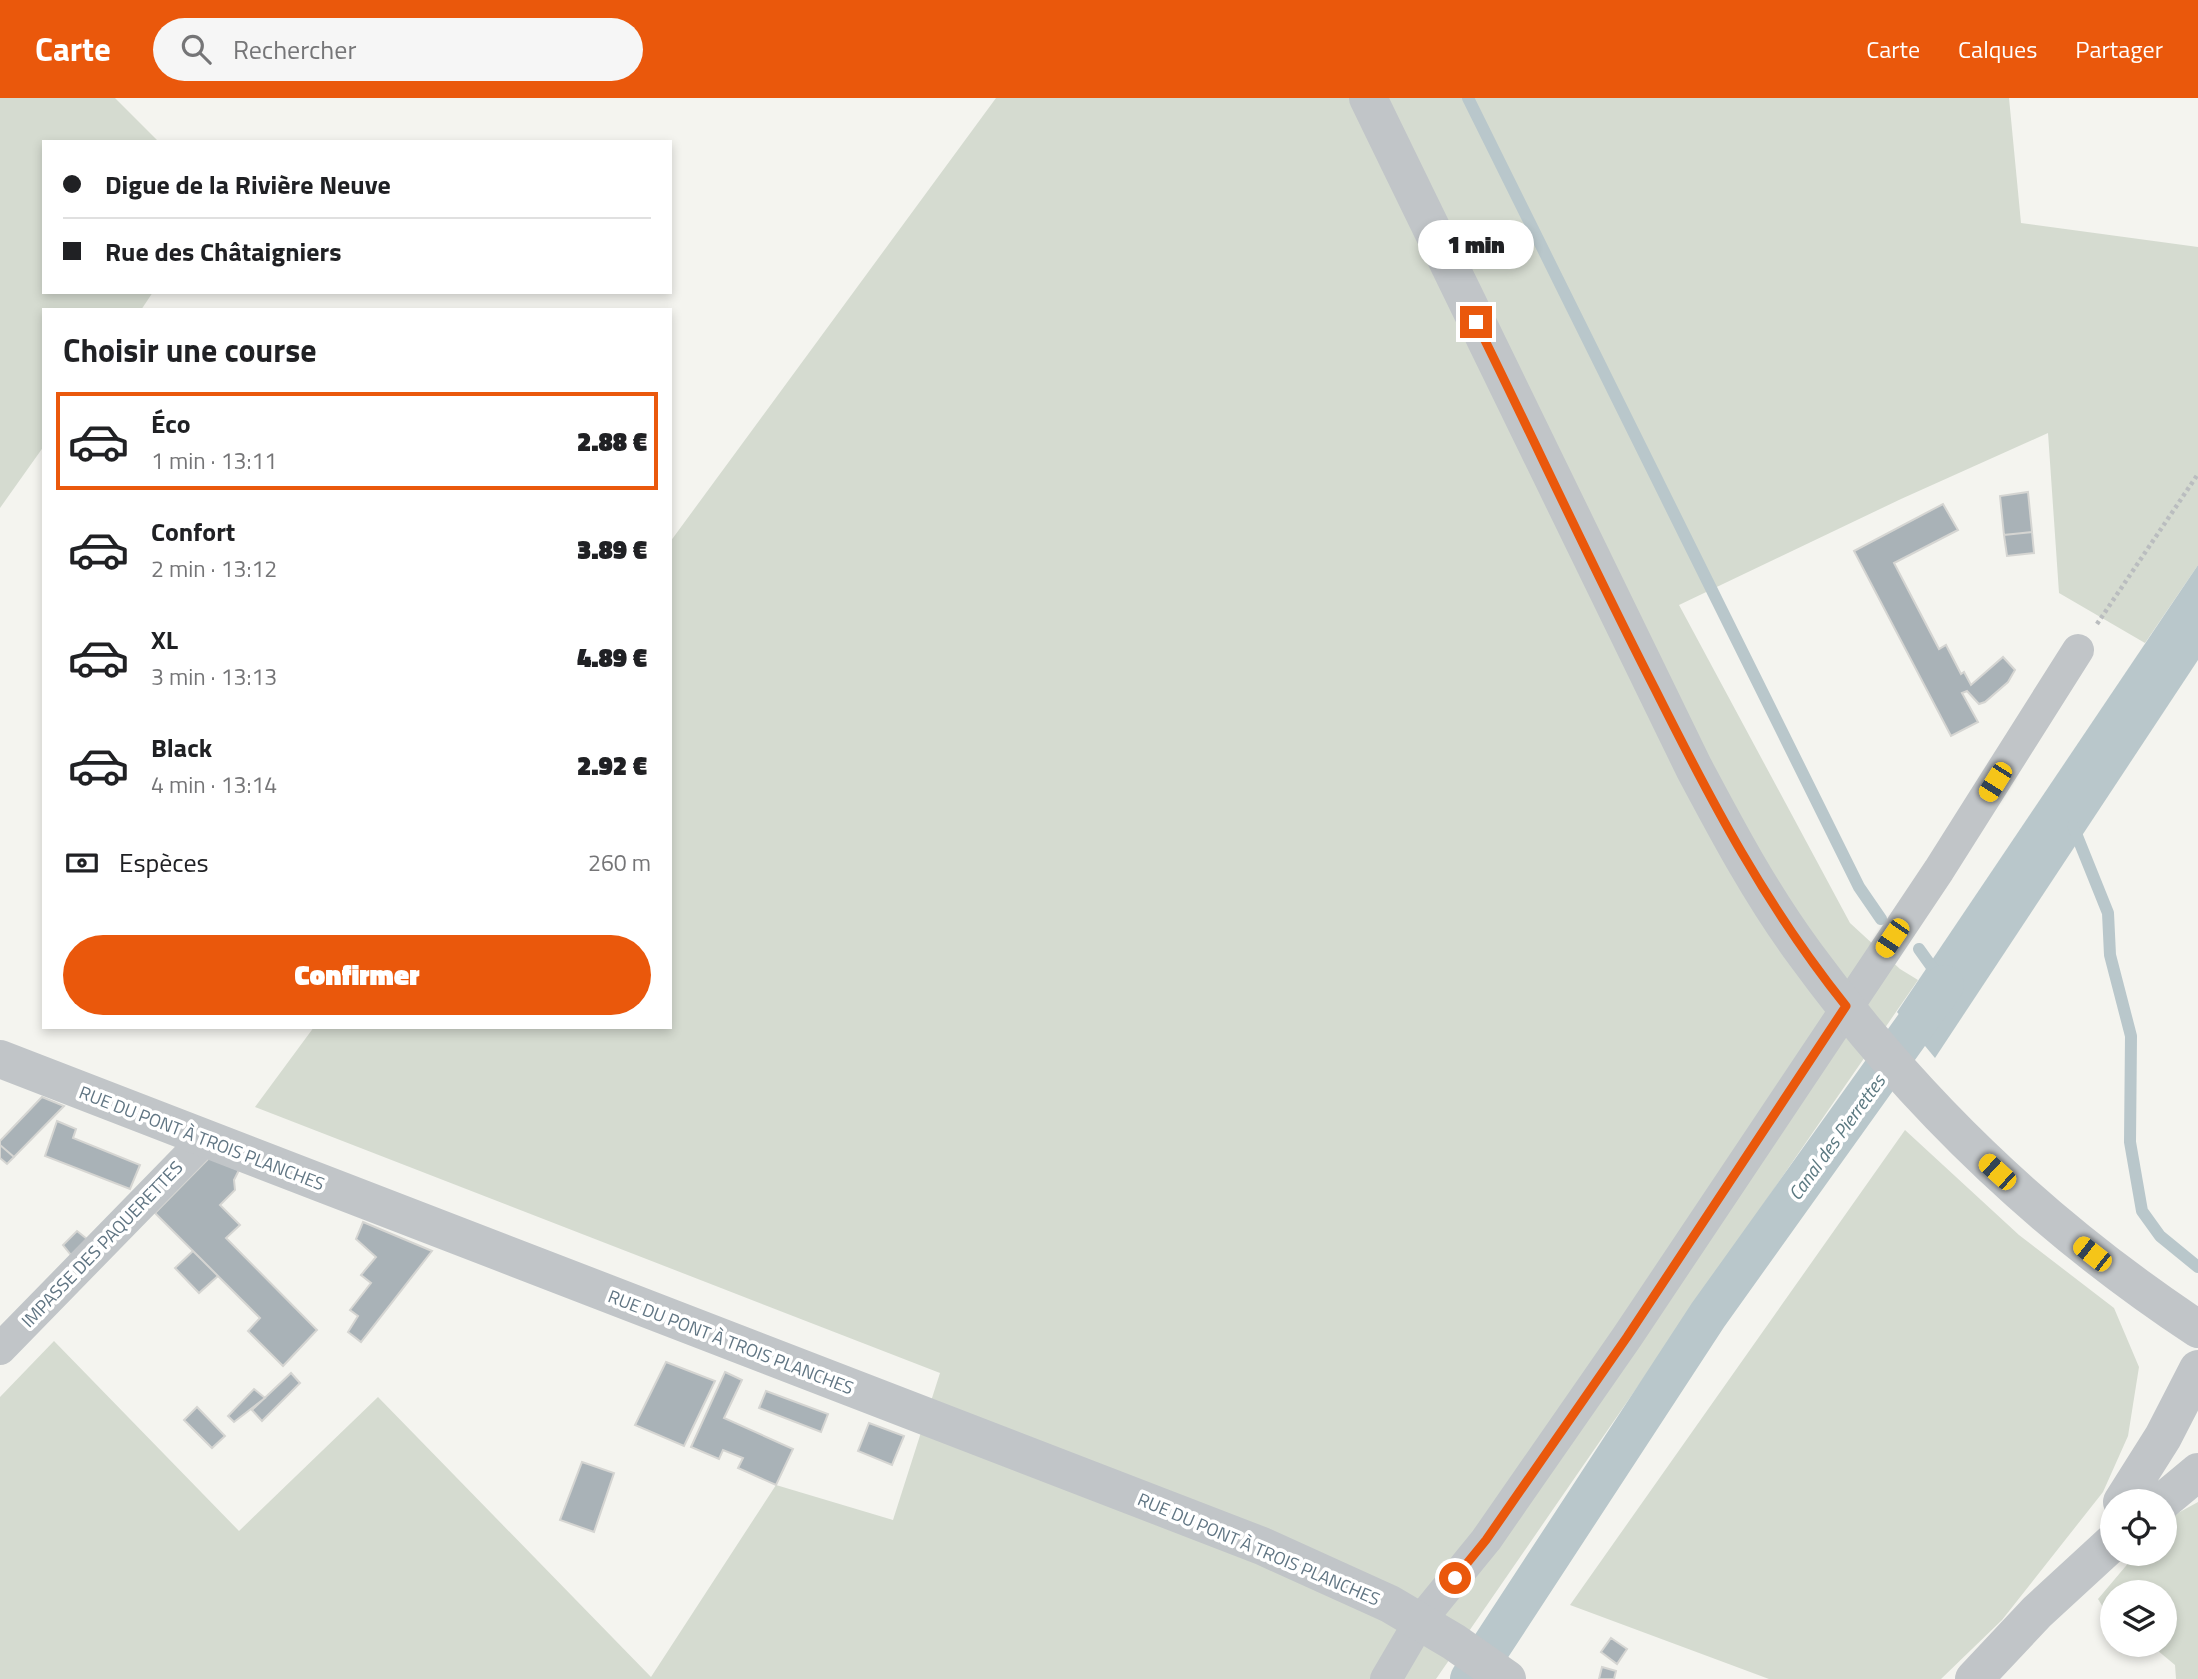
<!DOCTYPE html>
<html lang="fr">
<head>
<meta charset="utf-8">
<style>
  :root { --surface:#fff; --page:#f6f6f6; --text:#202124; --muted:#757577; --line:#e0e0e0; --accent:#ea580c }
  body { margin:0; font-family:"Titillium Web",sans-serif; background:var(--page); color:var(--text); height:100vh; display:flex; flex-direction:column; font-size:26px; white-space:nowrap }
  * { box-sizing:border-box; margin:0 }
  p { font-size:23px; color:var(--muted) }
  .icon { flex:none; width:38px; height:38px; fill:none; stroke:currentColor; stroke-width:2; stroke-linecap:round; stroke-linejoin:round }
  .map { position:relative; flex:1; overflow:hidden }
  .sheet { position:absolute; left:42px; top:210px; width:630px; height:721px; display:flex; flex-direction:column; background:var(--surface); border-radius:0px; box-shadow:0 4px 10px #0003 }
  .sheet>* { flex:none }
  .top-card { position:absolute; left:42px; top:42px; width:630px; height:154px; border-radius:0px; box-shadow:0 4px 10px #0003; display:grid; align-content:center; height:154px; padding:0 21px; background:var(--surface) }
  .controls { position:absolute; left:2100px; top:1391px; display:grid; gap:14px }
  .controls a { display:grid; place-items:center; width:77px; height:77px; border-radius:50%; background:var(--surface); box-shadow:0 4px 10px #0003; font-size:35px }
  .end { position:absolute; width:32px; height:32px; margin:-16px; border:9px solid #ea580c; background:#fff; box-shadow:0 0 0 4px #fff }
  .from { border-radius:50% }
  .bubble { position:absolute; height:49px; border-radius:24px; background:var(--surface); box-shadow:0 4px 10px #0003; font-size:23px; font-weight:800; line-height:49px; text-align:center }
  .car { position:absolute; width:21px; height:42px; margin:-21px -10px; border-radius:9px; box-shadow:0 0 5px 2px #0007; background:linear-gradient(#f5c518 24%,#345 0 40%,#f5c518 0 76%,#345 0 86%,#f5c518 0) }
  .top-card b { display:flex; align-items:center; gap:24px; height:66px; font-size:26px }
  .top-card b+b { border-top:2px solid var(--line) }
  .top-card i { width:18px; height:18px; background:var(--text) }
  ul { padding:0; list-style:none }
  li { display:flex; align-items:center; gap:21px; height:98px; margin:0 14px 10px; padding:0 7px; border:4px solid transparent; border-radius:0px }
  li div { flex:1 }
  li b { display:block; font-size:26px }
  li em { font-style:normal; font-weight:800 }
  li.current { border-color:var(--accent) }
  li>.icon { width:63px; height:63px; stroke-width:1.5 }
  h2 { padding:0 21px; font-size:32px; line-height:84px }
  .pay { display:flex; align-items:center; gap:18px; height:77px; padding:0 21px; font-size:26px }
  .pay p { margin-inline-start:auto }
  .button { display:flex; gap:14px; margin-top:auto; padding:14px 21px }
  .button a { flex:1; height:80px; border-radius:42px; background:var(--accent); color:#fff; font-size:28px; font-weight:800; line-height:80px; text-align:center }
  header { display:flex; align-items:center; gap:42px; box-sizing:border-box; height:98px; padding:0 35px; background:var(--accent); color:#fff }
  header strong { font-size:33px }
  nav { display:flex; gap:38px; margin-inline-start:auto; font-size:24px }
  .search { width:490px; height:63px; background:var(--page); display:flex; align-items:center; gap:18px; box-sizing:border-box; padding:0 24px; border-radius:38px; color:var(--muted); font-size:26px }
  .map>svg:first-child { display:block }
  .green { fill:#d5dbd0 }
  .water { fill:#b9c7cb }
  .lines { fill:none; stroke-linecap:round; stroke-linejoin:round }
  .stream { stroke:#b9c7cb; stroke-width:12 }
  .canal { stroke:#b9c7cb; stroke-width:40 }
  .building { fill:#a9b2b7; stroke:#d5d5d2; stroke-width:2 }
  .path { stroke:#babdbf; stroke-width:4.5; stroke-dasharray:3.5 3.5; stroke-linecap:butt }
  .minor { stroke:#c1c5c8; stroke-width:32 }
  .tertiary { stroke:#c1c5c8; stroke-width:38 }
  .route { stroke:#ea580c; stroke-width:9 }
  .labels { text-anchor:middle; dominant-baseline:central; stroke-width:7; stroke-linejoin:round; paint-order:stroke }
  .street-label { font-size:18px; fill:#607583; stroke:#fff }
  .water-label { font-size:19px; font-style:italic; fill:#5b7981; stroke:#fff }
</style>
</head>
<body>
<header>
<strong>Carte</strong>
<div class="search"><svg class="icon" aria-label="search" viewBox="0 0 24 24"><circle cx="10" cy="10" r="6"/><path d="M15 15l6 6"/></svg>Rechercher</div>
<nav><a>Carte</a><a>Calques</a><a>Partager</a></nav>
</header>
<div class="map">
<svg width="2198" height="1581" viewBox="0 0 2198 1581">
  <rect width="100%" height="100%" fill="#f4f4ef"/>
  <!-- green -->
  <path class="green" d="M 0,0 L 115,0 L 159,44 L 44,44 L 44,194 L 153,194 L 141,212 L 44,212 L 44,348 L 0,410 Z
    M 996,0 L 2009,0 L 2021,125 L 2198,149 L 2198,467 L 2145,545 L 2059,495 L 2048,335 L 1901,401 L 1679,507 L 1850,825 L 1900,871 L 1918,882 L 1436,1581 L 0,1581 L 0,1299 L 54,1243 L 239,1433 L 378,1299 L 651,1579 L 776,1387 L 893,1422 L 940,1275 L 255,1009 L 314,929 L 670,929 L 670,444 Z
    M 1905,1032 L 2019,1137 L 2114,1210 L 2139,1269 L 2128,1338 L 2103,1394 L 2002,1522 L 1941,1581 L 1769,1581 L 1570,1507 Z
    M 2198,1404 L 2198,1581 L 2176,1581 L 2175,1567 L 2151,1547 L 2165,1547 L 2165,1494 L 2112,1494 L 2112,1524 L 2098,1501 L 2136,1456 L 2165,1456 L 2165,1425 L 2178,1415 Z"/>
  <!-- water -->
  <path class="water" d="M 2198,467 L 2198,562 L 1935,960 L 1897,914 Z"/>
  <g class="lines">
    <!-- stream -->
    <path class="stream" d="M 1468,0 L 1859,789 L 1881,821
      M 2073,728 L 2108,815 L 2110,857 L 2131,938 L 2130,1044 L 2142,1113 L 2160,1138 L 2198,1169
      M 1919,851 L 1939,879"/>
    <!-- canal -->
    <path class="canal" d="M 1470,1581 L 1708,1217 L 1944,887"/>
  </g>
  <!-- building -->
  <path class="building" d="M 2028,394 L 2032,434 L 2004,437 L 2000,398 Z
    M 1943,406 L 1958,432 L 1894,465 L 1939,551 L 1946,547 L 1961,576 L 1964,574 L 1971,587 L 2003,559 L 2015,572 L 2008,584 L 1985,604 L 1979,606 L 1967,593 L 1962,595 L 1978,624 L 1951,638 L 1854,453 Z
    M 2032,434 L 2034,455 L 2007,458 L 2004,437 Z
    M 42,999 L 64,1008 L 14,1059 L 0,1047 L 0,1043 Z
    M 57,1023 L 76,1031 L 73,1040 L 140,1067 L 130,1091 L 45,1058 Z
    M 0,1047 L 14,1059 L 7,1066 L 0,1060 Z
    M 209,1060 L 239,1072 L 234,1082 L 235,1092 L 220,1107 L 240,1127 L 226,1140 L 317,1232 L 283,1268 L 248,1233 L 260,1220 L 155,1115 Z
    M 363,1124 L 432,1153 L 361,1244 L 348,1234 L 358,1218 L 350,1212 L 371,1185 L 361,1177 L 376,1159 L 356,1141 Z
    M 77,1133 L 87,1141 L 71,1157 L 63,1147 Z
    M 193,1153 L 218,1178 L 199,1195 L 175,1170 Z
    M 666,1264 L 715,1283 L 684,1348 L 635,1327 Z
    M 725,1274 L 742,1282 L 724,1320 L 793,1351 L 776,1387 L 738,1370 L 743,1360 L 723,1352 L 719,1361 L 691,1349 Z
    M 291,1275 L 300,1285 L 262,1323 L 252,1312 Z
    M 254,1291 L 265,1300 L 234,1324 L 228,1318 Z
    M 766,1293 L 828,1316 L 821,1334 L 759,1310 Z
    M 197,1309 L 225,1338 L 212,1350 L 184,1322 Z
    M 869,1325 L 904,1338 L 892,1367 L 858,1353 Z
    M 582,1364 L 614,1375 L 594,1434 L 560,1422 Z
    M 1611,1540 L 1627,1551 L 1617,1566 L 1601,1554 Z
    M 1602,1569 L 1616,1573 L 1614,1581 L 1599,1581 Z"/>
  <g class="lines">
    <!-- path -->
    <path class="path" d="M 2097,526 L 2198,376"/>
    <!-- minor -->
    <path class="minor" d="M 0,1251 L 205,1041
      M 1386,1581 L 1420,1523 L 1486,1442 L 1627,1239 L 1939,772 L 2078,552"/>
    <!-- tertiary -->
    <path class="tertiary" d="M 1368,0 L 1694,670 C 1728,734 1762,798 1805,856 C 1913,1004 2045,1130 2198,1231
      M 0,961 L 1262,1448 L 1390,1506 L 1454,1544 L 1507,1581
      M 2122,1404 L 2163,1339 L 2198,1271
      M 2162,1404 L 2198,1374
      M 1974,1581 L 2037,1514 L 2112,1445"/>
  </g>
  <g class="lines">
    <!-- route -->
    <path class="route" d="M 1455,1480 L 1486,1442 L 1627,1239 L 1846,908 C 1766,808 1712,705 1655,591 C 1593,470 1536,346 1476,224"/>
  </g>
  <g class="labels">
    <!-- street labels -->
    <g class="street-label">
      <text transform="translate(202 1040) rotate(21)">RUE DU PONT À TROIS PLANCHES</text>
      <text transform="translate(102 1146) rotate(-46)">IMPASSE DES PAQUERETTES</text>
      <text transform="translate(731 1244) rotate(21)">RUE DU PONT À TROIS PLANCHES</text>
      <text transform="translate(1259 1451) rotate(23)">RUE DU PONT À TROIS PLANCHES</text>
    </g>
    <!-- water labels -->
    <g class="water-label">
      <text transform="translate(1836 1039) rotate(-54)">Canal des Pierrettes</text>
    </g>
  </g>
</svg>
<div class="controls">
<a><svg class="icon" aria-label="locate" viewBox="0 0 24 24"><circle cx="12" cy="12" r="6"/><path d="M12 2v4M12 18v4M2 12h4M18 12h4"/></svg></a>
<a><svg class="icon" aria-label="layers" viewBox="0 0 24 24"><path d="M12 4l9 5-9 5-9-5zM3 14l9 5 9-5"/></svg></a>
</div>
<i class="end from" style="left:1455px;top:1480px"></i>
<i class="end" style="left:1476px;top:224px"></i>
<div class="bubble" style="left:1418px;top:122px;width:116px">1 min</div>
<i class="car" style="left:1995px;top:684px;rotate:212deg"></i>
<i class="car" style="left:1892px;top:840px;rotate:214deg"></i>
<i class="car" style="left:1997px;top:1074px;rotate:312deg"></i>
<i class="car" style="left:2092px;top:1156px;rotate:308deg"></i>
<div class="top-card">
<b><i class="from"></i>Digue de la Rivière Neuve</b>
<b><i></i>Rue des Châtaigniers</b>
</div>
<section class="sheet">
<h2>Choisir une course</h2>
<ul>
<li class="current"><svg class="icon" aria-label="car" viewBox="0 0 24 24"><path d="M5 17H2v-5l4-1 3-4h7l3 4 3 1v5h-3M9 17h6M6 11h13"/><circle cx="7" cy="17" r="2"/><circle cx="17" cy="17" r="2"/></svg><div><b>Éco</b><p>1 min · 13:11</p></div><em>2.88 €</em></li>
<li><svg class="icon" aria-label="car" viewBox="0 0 24 24"><path d="M5 17H2v-5l4-1 3-4h7l3 4 3 1v5h-3M9 17h6M6 11h13"/><circle cx="7" cy="17" r="2"/><circle cx="17" cy="17" r="2"/></svg><div><b>Confort</b><p>2 min · 13:12</p></div><em>3.89 €</em></li>
<li><svg class="icon" aria-label="car" viewBox="0 0 24 24"><path d="M5 17H2v-5l4-1 3-4h7l3 4 3 1v5h-3M9 17h6M6 11h13"/><circle cx="7" cy="17" r="2"/><circle cx="17" cy="17" r="2"/></svg><div><b>XL</b><p>3 min · 13:13</p></div><em>4.89 €</em></li>
<li><svg class="icon" aria-label="car" viewBox="0 0 24 24"><path d="M5 17H2v-5l4-1 3-4h7l3 4 3 1v5h-3M9 17h6M6 11h13"/><circle cx="7" cy="17" r="2"/><circle cx="17" cy="17" r="2"/></svg><div><b>Black</b><p>4 min · 13:14</p></div><em>2.92 €</em></li>
</ul>
<div class="pay"><svg class="icon" aria-label="cash" viewBox="0 0 24 24"><path d="M3 7h18v10H3z"/><circle cx="12" cy="12" r="2"/></svg>Espèces<p>260 m</p></div>
<div class="button"><a>Confirmer</a></div>
</section>
</div>
</body>
</html>
